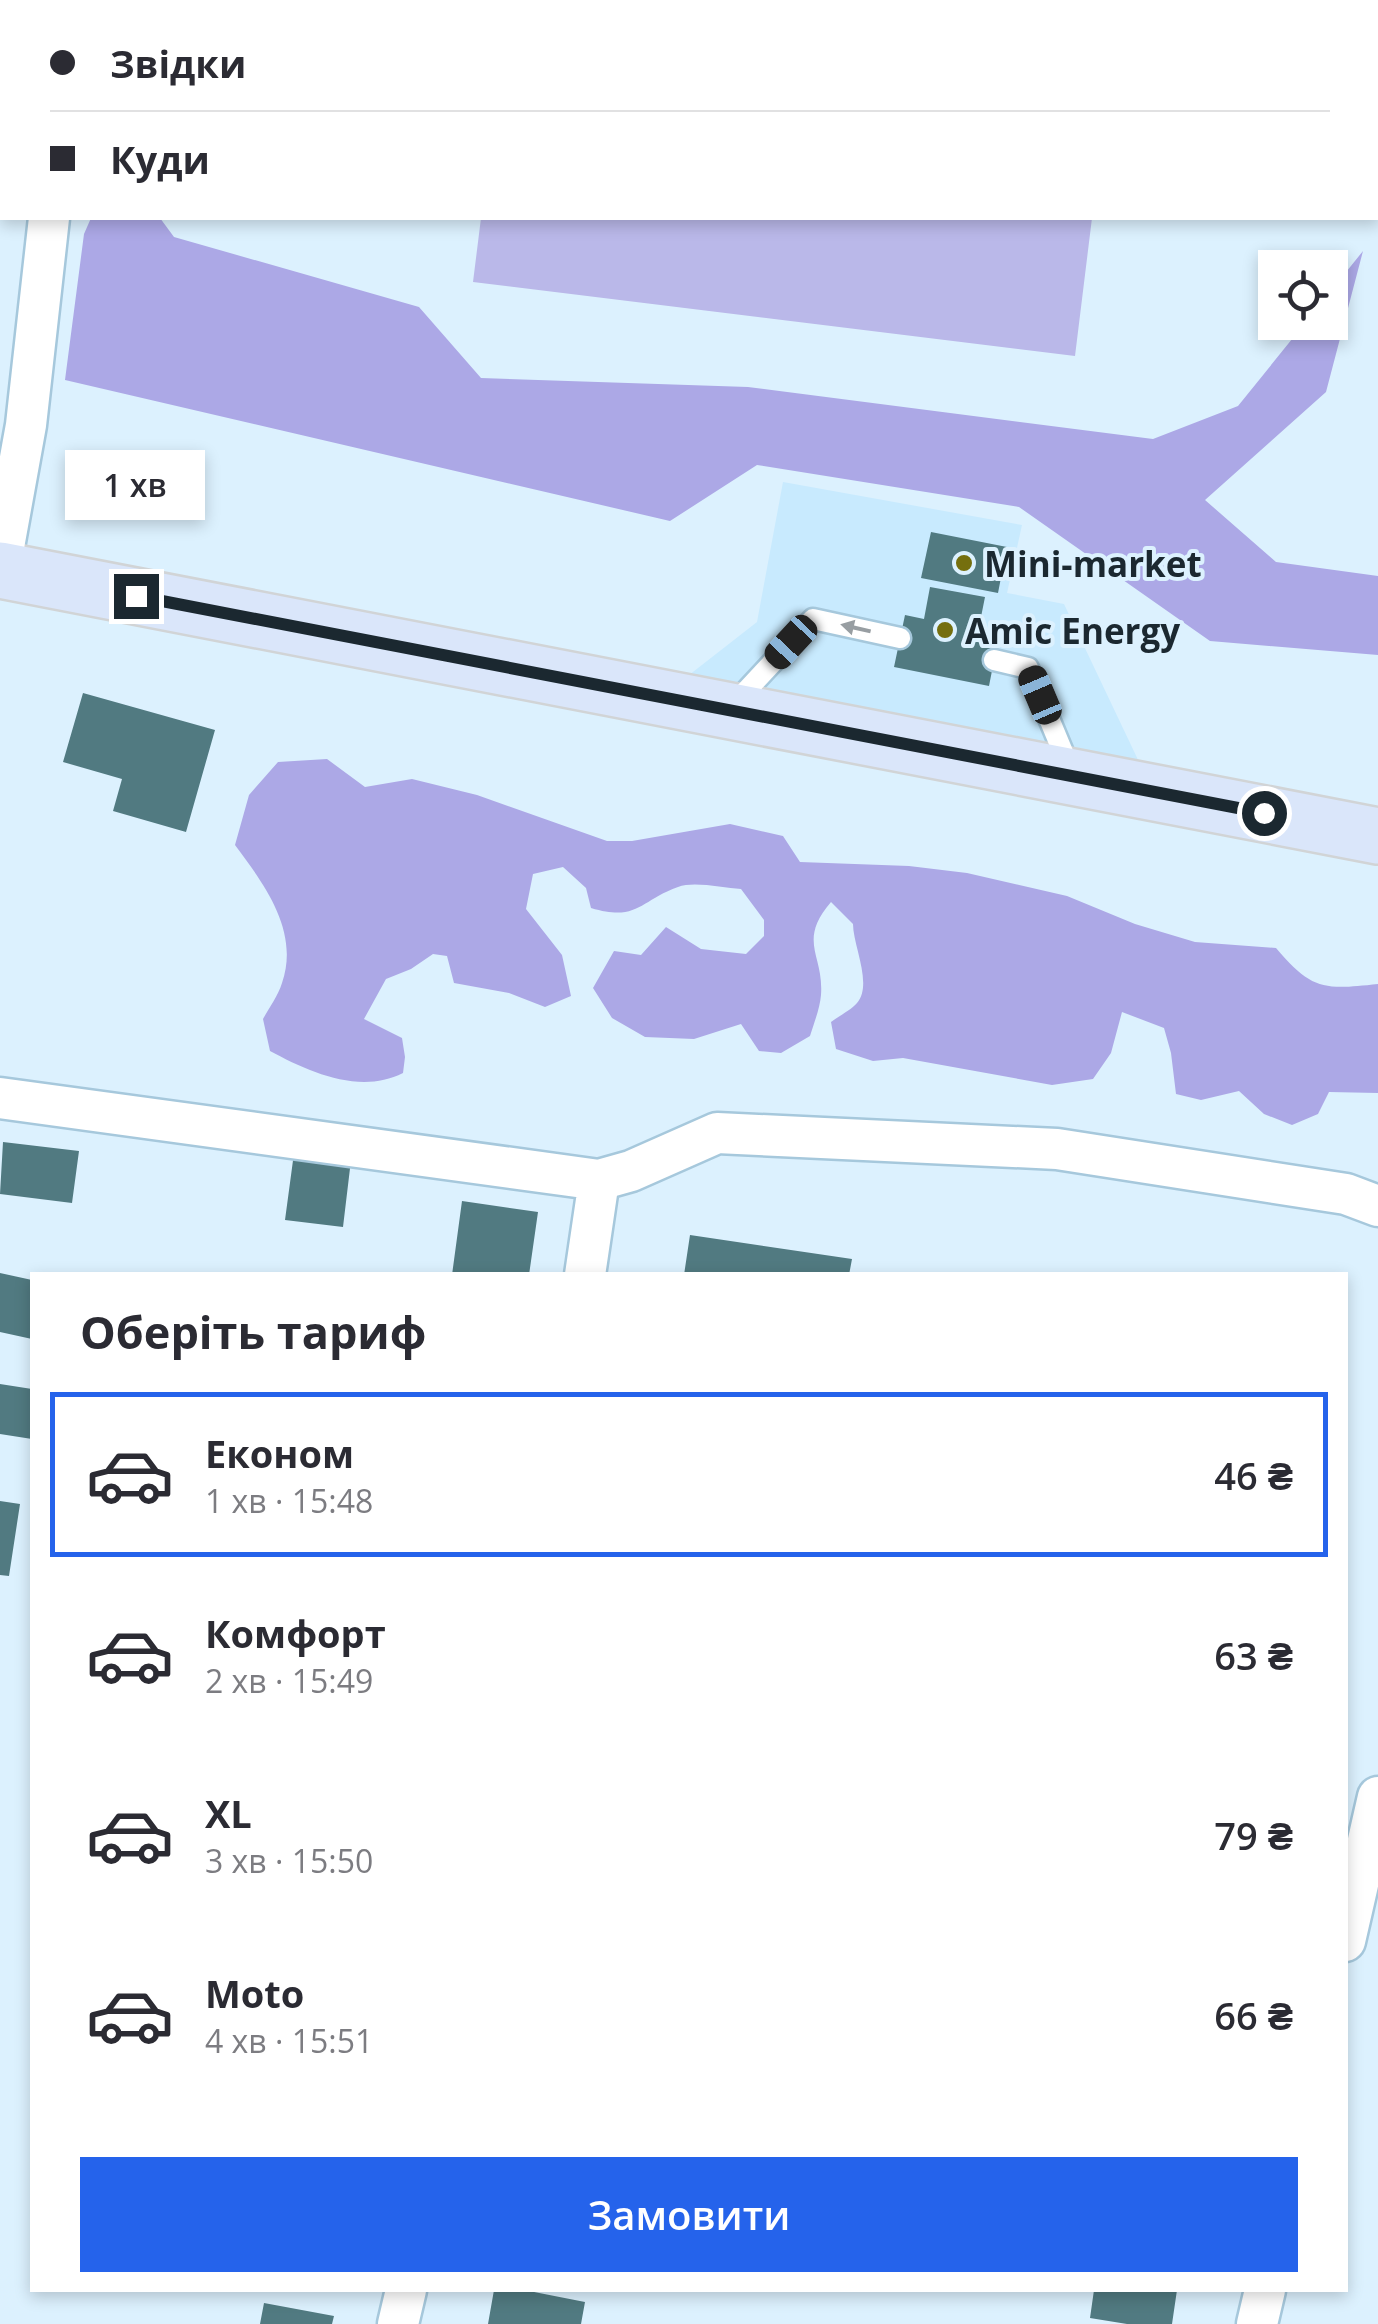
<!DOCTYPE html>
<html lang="uk">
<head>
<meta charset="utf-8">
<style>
  :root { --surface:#fff; --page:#f2f2f3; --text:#2b2b33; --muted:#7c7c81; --line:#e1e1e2; --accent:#2563eb }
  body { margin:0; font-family:"Open Sans",sans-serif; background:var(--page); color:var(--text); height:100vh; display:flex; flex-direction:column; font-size:38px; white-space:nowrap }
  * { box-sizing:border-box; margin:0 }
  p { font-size:32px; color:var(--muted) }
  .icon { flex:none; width:55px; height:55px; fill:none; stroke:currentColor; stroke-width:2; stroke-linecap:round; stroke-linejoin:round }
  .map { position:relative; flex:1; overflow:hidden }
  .sheet { position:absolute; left:30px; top:1272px; width:1318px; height:1020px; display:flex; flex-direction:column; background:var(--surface); border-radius:0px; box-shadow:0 5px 15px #0003 }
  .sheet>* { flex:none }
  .banner { position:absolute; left:0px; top:0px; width:1380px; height:220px; box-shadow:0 5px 15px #0003; display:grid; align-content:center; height:220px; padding:0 50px; background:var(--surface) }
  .controls { position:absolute; left:1258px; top:250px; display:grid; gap:20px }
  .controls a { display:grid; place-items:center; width:90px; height:90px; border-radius:0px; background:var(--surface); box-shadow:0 5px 15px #0003; font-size:50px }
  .end { position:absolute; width:45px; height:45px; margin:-22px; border:12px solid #1b2830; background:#fff; box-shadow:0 0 0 5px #fff }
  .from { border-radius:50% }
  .bubble { position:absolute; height:70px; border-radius:0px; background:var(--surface); box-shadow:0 5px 15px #0003; font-size:32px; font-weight:600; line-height:70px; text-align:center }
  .car { position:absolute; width:30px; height:60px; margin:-30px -15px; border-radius:12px; box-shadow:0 0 8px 2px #0007; background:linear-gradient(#222 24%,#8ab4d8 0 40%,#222 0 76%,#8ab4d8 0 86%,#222 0) }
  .banner b { display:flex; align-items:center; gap:35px; height:95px; font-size:38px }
  .banner b+b { border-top:2px solid var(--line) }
  .banner i { width:25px; height:25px; background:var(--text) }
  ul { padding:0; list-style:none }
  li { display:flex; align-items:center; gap:30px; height:165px; margin:0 20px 15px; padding:0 30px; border:5px solid transparent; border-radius:0px }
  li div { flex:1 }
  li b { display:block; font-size:38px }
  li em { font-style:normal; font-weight:600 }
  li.selected { border-color:var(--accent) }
  li>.icon { width:90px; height:90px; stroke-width:1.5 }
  h2 { padding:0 50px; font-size:45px; line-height:120px }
  .button { display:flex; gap:20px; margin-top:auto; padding:20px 50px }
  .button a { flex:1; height:115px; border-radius:0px; background:var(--accent); color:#fff; font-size:40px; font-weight:600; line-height:115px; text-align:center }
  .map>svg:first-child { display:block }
  .built { fill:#c8eafe }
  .green { fill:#bab8e9 }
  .forest { fill:#aca8e6 }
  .building { fill:#517a81 }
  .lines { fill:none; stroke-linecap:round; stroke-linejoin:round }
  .service-casing { stroke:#a6c8dc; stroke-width:25 }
  .minor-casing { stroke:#a6c8dc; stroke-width:45 }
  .primary-casing { stroke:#d1d4d6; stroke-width:60 }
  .service { stroke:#fff; stroke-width:20 }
  .minor { stroke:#fff; stroke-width:40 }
  .primary { stroke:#dae6fa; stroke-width:55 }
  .oneway { fill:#989ea2 }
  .route { stroke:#1b2830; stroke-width:12 }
  .poi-dot { fill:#756f0e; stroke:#dcf1fe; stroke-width:4 }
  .labels { text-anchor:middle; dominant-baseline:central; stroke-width:8; stroke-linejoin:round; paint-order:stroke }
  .poi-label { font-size:35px; font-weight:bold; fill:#1b2830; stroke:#dcf1fe; text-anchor:start }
</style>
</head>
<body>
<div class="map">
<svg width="1378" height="2324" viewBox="0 0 1378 2324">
  <rect width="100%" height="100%" fill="#dcf1fe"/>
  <!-- built -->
  <path class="built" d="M 783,482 L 1022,525 L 1007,593 L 1064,604 L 1150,785 L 666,693 L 757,622 Z"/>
  <!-- green -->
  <path class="green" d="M 508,0 L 1119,0 L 508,2 Z
    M 481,218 L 1092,218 L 1075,356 L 473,282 Z"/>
  <!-- forest -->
  <path class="forest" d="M 91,218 L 160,218 L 174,237 L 419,307 L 481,378 L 748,387 L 1153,439 L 1238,406 L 1305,323 L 1330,322 L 1330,292 L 1363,251 L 1326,392 L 1205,500 L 1276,562 L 1378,576 L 1378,655 L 1210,641 L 1019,507 L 757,465 L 670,521 L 65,380 L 84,234 Z
    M 327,759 L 365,787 L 412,779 L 477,795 L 607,841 L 632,841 L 730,824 L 783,836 L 800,862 L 909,866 L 967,873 L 1067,896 L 1135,924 L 1195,942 L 1276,948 C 1312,990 1323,990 1378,984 L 1378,1093 L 1329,1092 L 1318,1114 L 1292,1125 L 1264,1114 L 1239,1091 L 1201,1100 L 1176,1094 L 1171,1053 L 1164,1028 L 1122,1012 L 1111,1053 L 1093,1079 L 1052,1085 L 903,1058 L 873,1061 L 836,1049 L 831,1022 C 839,1016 851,1010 857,1003 C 873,984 853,946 853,924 L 831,902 C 797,942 824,954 821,995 C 820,1008 814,1023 810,1036 L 781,1053 L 759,1051 L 741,1024 L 694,1039 L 645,1037 L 612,1018 L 593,988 L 614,951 L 641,955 L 666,927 L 701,949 L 746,954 L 764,936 L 764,920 L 741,889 C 723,888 694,881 678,887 C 639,901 638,922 591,908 L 586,888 L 563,867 L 533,874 L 526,909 L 562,955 L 571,996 L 545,1007 L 509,993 L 454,983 L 447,956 L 433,954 L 411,969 L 386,979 L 364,1019 L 402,1038 L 405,1057 L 403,1073 C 360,1095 309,1072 270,1051 L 263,1019 C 269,1008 278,996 282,983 C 300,931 264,884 235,845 L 249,795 L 278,762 Z"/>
  <!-- building -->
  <path class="building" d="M 931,532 L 1007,547 L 998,593 L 921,578 Z
    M 930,587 L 985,597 L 979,627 L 1000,630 L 989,686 L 894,667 L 905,615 L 924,619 Z
    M 83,693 L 215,730 L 186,832 L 113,811 L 122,779 L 63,762 Z
    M 3,1142 L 79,1151 L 72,1203 L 0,1194 Z
    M 294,1153 L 351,1160 L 343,1227 L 285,1220 Z
    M 462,1201 L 538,1212 L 529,1275 L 452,1275 Z
    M 690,1235 L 852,1259 L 849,1275 L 684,1275 Z
    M 0,1273 L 32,1280 L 32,1339 L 0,1332 Z
    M 0,1384 L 32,1389 L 32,1439 L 0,1434 Z
    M 0,1501 L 20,1504 L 9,1576 L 0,1575 Z
    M 494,2290 L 524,2290 L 585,2302 L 581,2324 L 488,2324 Z
    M 1094,2290 L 1177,2290 L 1172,2324 L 1127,2324 L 1090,2318 Z
    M 264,2303 L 334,2316 L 332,2324 L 260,2324 Z"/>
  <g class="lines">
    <defs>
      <path id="service" d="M 994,660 L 1028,668 L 1070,769
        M 732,706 L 813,619 L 900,638"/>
      <path id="minor" d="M 77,2 L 77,0
        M 0,569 L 26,425 L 49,218
        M 0,1098 L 599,1180 L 631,1171 L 717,1133 L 1057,1149 L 1346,1194 L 1378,1206
        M 585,1275 L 599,1180
        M 1345,1941 L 1378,1797
        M 398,2324 L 406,2290
        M 1257,2324 L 1265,2290"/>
      <path id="primary" d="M 0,570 L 1378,836"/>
    </defs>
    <!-- service casing -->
    <use href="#service" class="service-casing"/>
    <!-- minor casing -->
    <use href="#minor" class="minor-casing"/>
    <!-- primary casing -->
    <use href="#primary" class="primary-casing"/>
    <!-- service -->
    <use href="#service" class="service"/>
    <!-- minor -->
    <use href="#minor" class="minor"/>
    <!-- primary -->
    <use href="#primary" class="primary"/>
  </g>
  <!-- one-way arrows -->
  <defs><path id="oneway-solid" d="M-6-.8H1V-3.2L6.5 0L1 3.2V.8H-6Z" transform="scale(2.5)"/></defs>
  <use class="oneway" href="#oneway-solid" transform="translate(856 628) rotate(-167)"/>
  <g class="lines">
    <!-- route -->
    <path class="route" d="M 136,596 L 1264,813"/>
  </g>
  <!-- markers -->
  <g class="poi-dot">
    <circle cx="964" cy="563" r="10"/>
    <circle cx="945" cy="630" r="10"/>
  </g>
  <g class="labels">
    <!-- poi labels -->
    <g class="poi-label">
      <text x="984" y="563">Mini-market</text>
      <text x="965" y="630">Amic Energy</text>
    </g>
  </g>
</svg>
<div class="controls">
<a><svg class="icon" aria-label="locate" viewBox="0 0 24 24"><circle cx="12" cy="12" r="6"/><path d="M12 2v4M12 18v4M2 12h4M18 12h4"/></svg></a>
</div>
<i class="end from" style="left:1264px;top:813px"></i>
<i class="end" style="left:136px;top:596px"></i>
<div class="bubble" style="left:65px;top:450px;width:140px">1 хв</div>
<i class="car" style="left:791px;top:642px;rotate:223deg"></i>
<i class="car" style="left:1040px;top:695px;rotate:337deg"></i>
<div class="banner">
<b><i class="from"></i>Звідки</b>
<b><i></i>Куди</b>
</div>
<section class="sheet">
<h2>Оберіть тариф</h2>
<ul>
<li class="selected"><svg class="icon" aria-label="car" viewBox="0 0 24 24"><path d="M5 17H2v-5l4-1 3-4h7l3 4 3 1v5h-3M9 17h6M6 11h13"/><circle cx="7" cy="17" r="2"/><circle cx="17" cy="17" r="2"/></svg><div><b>Економ</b><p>1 хв · 15:48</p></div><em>46 ₴</em></li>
<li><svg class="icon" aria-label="car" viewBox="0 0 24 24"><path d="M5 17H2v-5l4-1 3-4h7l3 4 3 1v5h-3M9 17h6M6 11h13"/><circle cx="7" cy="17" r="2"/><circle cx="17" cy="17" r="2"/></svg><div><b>Комфорт</b><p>2 хв · 15:49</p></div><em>63 ₴</em></li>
<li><svg class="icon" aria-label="car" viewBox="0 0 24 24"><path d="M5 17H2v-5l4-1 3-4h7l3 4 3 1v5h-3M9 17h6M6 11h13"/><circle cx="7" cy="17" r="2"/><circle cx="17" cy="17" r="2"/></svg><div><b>XL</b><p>3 хв · 15:50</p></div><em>79 ₴</em></li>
<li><svg class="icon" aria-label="car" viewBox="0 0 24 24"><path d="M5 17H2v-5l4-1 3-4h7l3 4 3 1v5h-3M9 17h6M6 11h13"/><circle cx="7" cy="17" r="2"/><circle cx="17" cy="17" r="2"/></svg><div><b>Moto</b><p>4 хв · 15:51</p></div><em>66 ₴</em></li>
</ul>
<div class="button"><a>Замовити</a></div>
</section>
</div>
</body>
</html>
